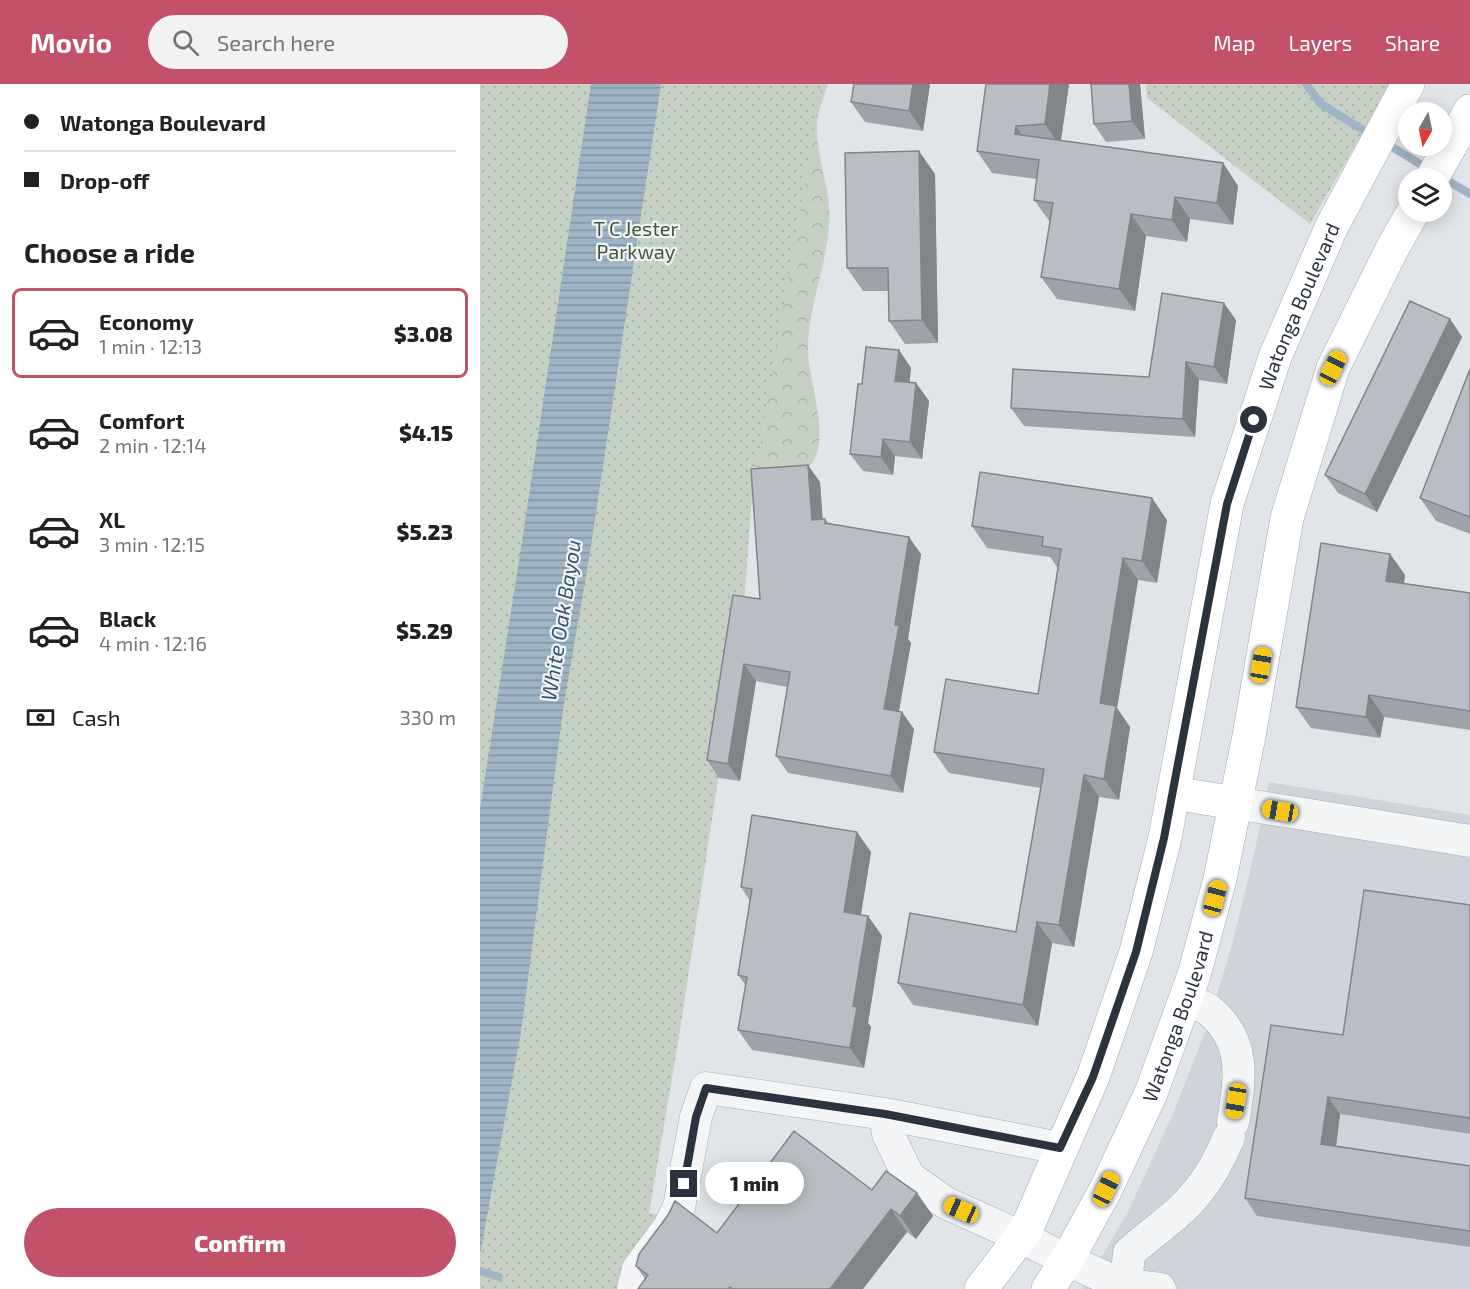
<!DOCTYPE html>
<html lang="en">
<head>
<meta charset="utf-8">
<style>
  :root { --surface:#fff; --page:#f2f2f2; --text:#222; --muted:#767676; --line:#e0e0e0; --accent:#c25169 }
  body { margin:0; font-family:"Exo 2",sans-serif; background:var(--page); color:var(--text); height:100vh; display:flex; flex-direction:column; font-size:22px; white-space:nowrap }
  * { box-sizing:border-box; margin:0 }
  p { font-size:20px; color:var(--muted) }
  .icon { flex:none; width:33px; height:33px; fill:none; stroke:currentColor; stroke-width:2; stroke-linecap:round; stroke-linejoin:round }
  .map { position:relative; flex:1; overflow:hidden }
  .side { display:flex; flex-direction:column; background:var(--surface); width:480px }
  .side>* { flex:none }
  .hud { display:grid; align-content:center; height:132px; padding:0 24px; background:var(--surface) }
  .needle { width:39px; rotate:189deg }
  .buttons { position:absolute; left:918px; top:18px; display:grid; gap:12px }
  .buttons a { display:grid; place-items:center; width:54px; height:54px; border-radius:50%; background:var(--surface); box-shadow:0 3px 15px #0003; font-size:30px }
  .end { position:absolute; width:27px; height:27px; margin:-14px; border:8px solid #2b333e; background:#fff; box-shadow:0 0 0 3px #fff }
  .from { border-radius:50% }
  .bubble { position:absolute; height:42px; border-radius:21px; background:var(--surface); box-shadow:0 3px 15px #0003; font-size:20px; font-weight:800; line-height:42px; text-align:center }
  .car { position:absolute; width:18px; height:36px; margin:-18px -9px; border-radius:8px; box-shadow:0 0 4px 2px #0007; background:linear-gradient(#f5c518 24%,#345 0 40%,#f5c518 0 76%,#345 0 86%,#f5c518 0) }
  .hud b { display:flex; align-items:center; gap:21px; height:57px; font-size:22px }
  .hud b+b { border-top:2px solid var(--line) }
  .hud i { width:15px; height:15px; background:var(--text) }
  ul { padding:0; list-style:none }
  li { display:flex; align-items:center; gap:18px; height:90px; margin:0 12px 9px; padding:0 12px; border:3px solid transparent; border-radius:9px }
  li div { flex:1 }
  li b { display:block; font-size:22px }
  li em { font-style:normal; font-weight:800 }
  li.selected { border-color:var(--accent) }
  li>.icon { width:54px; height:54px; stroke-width:1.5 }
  h2 { padding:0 24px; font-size:27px; line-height:72px }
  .pay { display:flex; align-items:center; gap:15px; height:66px; padding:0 24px; font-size:22px }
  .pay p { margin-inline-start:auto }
  .action { display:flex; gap:12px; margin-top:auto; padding:12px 24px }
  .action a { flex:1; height:69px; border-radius:36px; background:var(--accent); color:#fff; font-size:24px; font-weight:800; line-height:69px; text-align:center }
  header { display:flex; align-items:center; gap:36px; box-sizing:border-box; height:84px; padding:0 30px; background:var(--accent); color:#fff }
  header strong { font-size:28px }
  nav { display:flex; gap:33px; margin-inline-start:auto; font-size:21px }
  .search { width:420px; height:54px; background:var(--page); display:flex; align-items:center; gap:15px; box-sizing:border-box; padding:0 21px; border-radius:33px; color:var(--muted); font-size:22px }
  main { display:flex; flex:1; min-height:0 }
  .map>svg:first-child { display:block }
  .built { fill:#cfd3da }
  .forest { fill:url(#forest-crowns) }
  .park { fill:url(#park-dots) }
  .water { fill:url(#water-rules) }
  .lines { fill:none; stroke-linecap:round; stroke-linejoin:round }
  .stream { stroke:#9fb4c5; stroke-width:8 }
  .minor-casing { stroke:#a7abb2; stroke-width:33 }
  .major-casing { stroke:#a1a9b3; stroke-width:34 }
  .minor { stroke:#f3f5f7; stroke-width:32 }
  .major { stroke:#fff; stroke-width:33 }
  .wall { fill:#9ea3a9 }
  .shaded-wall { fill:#818589 }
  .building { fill:#b8bec4; stroke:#818589; stroke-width:1.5 }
  .route { stroke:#2b333e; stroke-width:8 }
  .labels { text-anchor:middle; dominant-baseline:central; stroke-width:4.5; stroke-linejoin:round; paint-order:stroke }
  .park-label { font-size:20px; fill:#415939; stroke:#f0f3f6 }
  .street-label { font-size:20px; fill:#2b333e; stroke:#f0f3f6 }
  .water-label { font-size:21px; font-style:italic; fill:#38546e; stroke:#f0f3f6 }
</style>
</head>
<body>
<header>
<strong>Movio</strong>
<div class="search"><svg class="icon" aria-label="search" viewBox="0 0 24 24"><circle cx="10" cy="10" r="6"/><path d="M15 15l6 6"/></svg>Search here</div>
<nav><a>Map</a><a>Layers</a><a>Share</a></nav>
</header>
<main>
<section class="side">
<div class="hud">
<b><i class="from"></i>Watonga Boulevard</b>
<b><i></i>Drop-off</b>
</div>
<h2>Choose a ride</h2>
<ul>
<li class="selected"><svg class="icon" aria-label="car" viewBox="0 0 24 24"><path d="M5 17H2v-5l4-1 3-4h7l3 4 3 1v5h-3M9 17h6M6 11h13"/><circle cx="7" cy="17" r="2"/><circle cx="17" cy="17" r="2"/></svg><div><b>Economy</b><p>1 min · 12:13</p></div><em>$3.08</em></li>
<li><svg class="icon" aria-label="car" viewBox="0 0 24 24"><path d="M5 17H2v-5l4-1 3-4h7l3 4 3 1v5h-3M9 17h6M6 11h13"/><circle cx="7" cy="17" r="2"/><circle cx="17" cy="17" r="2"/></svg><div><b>Comfort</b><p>2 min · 12:14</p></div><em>$4.15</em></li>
<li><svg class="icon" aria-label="car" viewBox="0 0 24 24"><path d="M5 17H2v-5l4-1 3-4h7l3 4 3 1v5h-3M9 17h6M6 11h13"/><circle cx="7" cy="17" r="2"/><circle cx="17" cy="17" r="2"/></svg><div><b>XL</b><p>3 min · 12:15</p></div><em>$5.23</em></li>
<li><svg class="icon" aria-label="car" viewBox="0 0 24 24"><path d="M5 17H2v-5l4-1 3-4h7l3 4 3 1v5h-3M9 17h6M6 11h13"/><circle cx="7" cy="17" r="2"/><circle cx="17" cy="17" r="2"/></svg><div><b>Black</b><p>4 min · 12:16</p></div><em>$5.29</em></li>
</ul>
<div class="pay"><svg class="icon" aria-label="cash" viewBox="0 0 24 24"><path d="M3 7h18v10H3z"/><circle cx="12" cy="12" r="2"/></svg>Cash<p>330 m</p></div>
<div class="action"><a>Confirm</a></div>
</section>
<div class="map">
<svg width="990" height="1205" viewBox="0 0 990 1205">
  <defs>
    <pattern id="forest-crowns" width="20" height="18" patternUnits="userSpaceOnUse" patternTransform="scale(1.5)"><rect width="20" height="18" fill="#c7d1c3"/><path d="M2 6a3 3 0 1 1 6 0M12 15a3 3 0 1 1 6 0" fill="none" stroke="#abb4a9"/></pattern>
    <pattern id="park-dots" width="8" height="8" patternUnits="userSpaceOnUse" patternTransform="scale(1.5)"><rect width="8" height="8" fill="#c7d1c3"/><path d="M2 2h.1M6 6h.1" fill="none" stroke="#abb4a9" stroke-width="1.8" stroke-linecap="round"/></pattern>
    <pattern id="water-rules" width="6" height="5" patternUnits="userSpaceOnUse" patternTransform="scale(1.5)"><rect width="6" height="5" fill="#9fb4c5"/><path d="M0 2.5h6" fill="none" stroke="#8293a1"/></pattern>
  </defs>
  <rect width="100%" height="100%" fill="#e1e4e8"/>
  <!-- built -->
  <path class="built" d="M 789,698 L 990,731 L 990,1205 L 602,1205 L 647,1130 L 692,1032 L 729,938 L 752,861 L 774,771 Z"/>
  <!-- forest -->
  <path class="forest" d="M 283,0 L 348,0 C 344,13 338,26 337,39 C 335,74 353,107 349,143 C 346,184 327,227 328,268 C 329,300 349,347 334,376 C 326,392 290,408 272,410 Z"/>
  <!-- park -->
  <path class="park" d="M 0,0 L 341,0 L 272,410 L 264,524 L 198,959 L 169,1129 L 184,1133 L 142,1205 L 0,1205 Z
    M 666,0 L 911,0 L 830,140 L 667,14 Z"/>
  <!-- water -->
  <path class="water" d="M 111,0 L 181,0 L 108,481 L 84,619 L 41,948 L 0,1170 L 0,725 L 44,445 Z"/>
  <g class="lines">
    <!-- stream -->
    <path class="stream" d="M 826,0 L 841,20 L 891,51
      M 904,58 L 948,85
      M 960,92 L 990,110
      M 0,1187 L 19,1193"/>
    <defs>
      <path id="minor" d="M 755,719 L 990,757
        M 705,916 C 713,919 724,922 730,927 C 767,958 760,996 753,1038
        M 405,1030 L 580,1064
        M 646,1201 L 649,1169 C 672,1148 700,1131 719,1106 C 732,1090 741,1072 749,1053
        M 153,1205 L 158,1185 L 189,1143 L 199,1123 L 216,1033 L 226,1004 L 405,1030 L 408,1050 L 429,1093 L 466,1119 L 541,1153 L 587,1176 L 640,1200 L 680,1205"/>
      <g id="major">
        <path d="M 952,94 L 990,27"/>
        <path d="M 693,709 L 755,719"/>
        <path id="s1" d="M 501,1205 L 546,1146 L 613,993 L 656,868 L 685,754 L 747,420 L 795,273 L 852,142 L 928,0"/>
        <path id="s2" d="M 568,1205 L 587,1176 L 626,1105 L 671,1009 L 714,891 L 740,795 L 769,652 L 807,434 L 853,284 L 913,163 L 933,128"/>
      </g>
    </defs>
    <!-- minor casing -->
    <use href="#minor" class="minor-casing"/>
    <!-- major casing -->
    <use href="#major" class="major-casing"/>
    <!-- minor -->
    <use href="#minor" class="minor"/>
    <!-- major -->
    <use href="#major" class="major"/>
  </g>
  <!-- wall -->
  <path class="wall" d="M 450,0 L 443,47 L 385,38 L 371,18 Z
    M 506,0 L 589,0 L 581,57 L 743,79 L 758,102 L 753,141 L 710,135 L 707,158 L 666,152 L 655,227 L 577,215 L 561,193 L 570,138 L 554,116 L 557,95 L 512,89 L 497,67 Z
    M 660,0 L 665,55 L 626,58 L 614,40 Z
    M 455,90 L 458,259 L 425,260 L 409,237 L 409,207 L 383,207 L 367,184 Z
    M 970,235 L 982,253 L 897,428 L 858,409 L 845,391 Z
    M 756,236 L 747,300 L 719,296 L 715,353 L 544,342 L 531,324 L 669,293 Z
    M 419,266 L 431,284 L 429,298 L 436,299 L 449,317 L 442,375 L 415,372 L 413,391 L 383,387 L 370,370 L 382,300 Z
    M 990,285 L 990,450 L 956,437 L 940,414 Z
    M 340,398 L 342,435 L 345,435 L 349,440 L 441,470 L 428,555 L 431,559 L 419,627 L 434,645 L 423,709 L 308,689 L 296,672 L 307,603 L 276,597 L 260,697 L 239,694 L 227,676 L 280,515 Z
    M 687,436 L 677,499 L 658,496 L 637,624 L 650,643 L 639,716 L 619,713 L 594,863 L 572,859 L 558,942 L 433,921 L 418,899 L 536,848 L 561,704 L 469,689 L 454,668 L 558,610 L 578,483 L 577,483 L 570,473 L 507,464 L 492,442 Z
    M 910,470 L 925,491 L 924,499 L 990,509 L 990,646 L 904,633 L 900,654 L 831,644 L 816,623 Z
    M 391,768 L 381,831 L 388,832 L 402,852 L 388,939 L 391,943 L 384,984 L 272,966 L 258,946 L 266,902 L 258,891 L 270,817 L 261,803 Z
    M 990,821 L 990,1050 L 860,1030 L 856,1062 L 990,1082 L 990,1163 L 777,1132 L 765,1114 L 863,951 Z
    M 392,1106 L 437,1109 L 453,1132 L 436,1155 L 427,1148 L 383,1205 L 158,1205 L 165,1195 L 156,1182 L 237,1149 Z"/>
  <!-- shaded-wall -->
  <path class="shaded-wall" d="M 433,0 L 450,0 L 443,47 L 429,27 Z
    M 570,0 L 589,0 L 580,62 L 565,40 Z
    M 649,0 L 660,0 L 665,55 L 652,37 Z
    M 536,42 L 551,64 L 535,50 Z
    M 439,67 L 455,90 L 458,259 L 442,236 Z
    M 743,79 L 758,102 L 753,141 L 737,119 Z
    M 695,113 L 710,135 L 707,158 L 692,136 Z
    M 651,130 L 666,152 L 655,227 L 639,205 Z
    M 744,219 L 756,236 L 747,300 L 734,283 Z
    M 970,235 L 982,253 L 897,428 L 885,410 Z
    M 419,266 L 431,284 L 428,314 L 415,297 Z
    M 706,278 L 719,296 L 715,353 L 703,335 Z
    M 436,299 L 449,317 L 442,375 L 430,358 Z
    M 403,355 L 415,372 L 413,391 L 401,373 Z
    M 328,381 L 340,398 L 344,453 L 332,436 Z
    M 672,414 L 687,436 L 677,499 L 662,477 Z
    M 429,453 L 441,470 L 428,555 L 431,559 L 416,642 L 404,625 L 415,541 Z
    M 910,470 L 925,491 L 921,518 L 906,497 Z
    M 643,474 L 658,496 L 637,624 L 650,643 L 639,716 L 624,695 L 620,619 Z
    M 264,580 L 276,597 L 260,697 L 248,680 Z
    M 889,611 L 904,633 L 900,654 L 886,633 Z
    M 422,628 L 434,645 L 423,709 L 411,692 Z
    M 604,691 L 619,713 L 594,863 L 579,841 Z
    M 377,748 L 391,768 L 378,848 L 364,828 Z
    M 388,832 L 402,852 L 388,939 L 391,943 L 384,984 L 370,964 L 373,922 Z
    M 557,838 L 572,859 L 558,942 L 543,921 Z
    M 848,1013 L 860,1030 L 854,1078 L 841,1060 Z
    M 437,1109 L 453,1132 L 436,1155 L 420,1132 Z
    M 411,1125 L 427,1148 L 383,1205 L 350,1205 Z"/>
  <!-- building -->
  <path class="building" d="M 374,0 L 433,0 L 429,27 L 371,18 Z
    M 506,0 L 570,0 L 565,40 L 536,42 L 535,50 L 743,79 L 737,119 L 695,113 L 692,136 L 651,130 L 639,205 L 561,193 L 573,119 L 554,116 L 559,76 L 497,67 Z
    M 611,0 L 649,0 L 652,37 L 614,40 Z
    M 439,67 L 442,236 L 409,237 L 408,184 L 367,184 L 365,69 Z
    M 682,209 L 744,219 L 734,283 L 706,278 L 703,335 L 531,324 L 533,285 L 669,293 Z
    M 930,217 L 970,235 L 885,410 L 845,391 Z
    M 386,263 L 419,266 L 415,297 L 436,299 L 430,358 L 403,355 L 401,373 L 370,370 L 378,300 L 382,300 Z
    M 990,285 L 990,433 L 940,414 Z
    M 328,381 L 332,436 L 345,435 L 345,439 L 429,453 L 415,541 L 419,542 L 404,625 L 422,628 L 411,692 L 296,672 L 310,588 L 264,580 L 248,680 L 227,676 L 253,511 L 280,515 L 271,385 Z
    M 500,388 L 672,414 L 662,477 L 643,474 L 620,619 L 636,622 L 624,695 L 604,691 L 579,841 L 557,838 L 543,921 L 418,899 L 430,829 L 536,848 L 564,685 L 454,668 L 466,595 L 558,610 L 581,465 L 562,462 L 563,453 L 492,442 Z
    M 841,459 L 910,470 L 906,497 L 990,509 L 990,627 L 889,611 L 886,633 L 816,623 Z
    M 272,731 L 377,748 L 364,828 L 388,832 L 373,922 L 377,923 L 370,964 L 258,946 L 267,893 L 258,891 L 272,805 L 261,803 Z
    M 884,806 L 990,821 L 990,1034 L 848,1013 L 841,1060 L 990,1082 L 990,1147 L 765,1114 L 791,941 L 863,951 Z
    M 314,1047 L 392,1106 L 406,1087 L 437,1109 L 420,1132 L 411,1125 L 350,1205 L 253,1205 L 250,1203 L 248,1205 L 158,1205 L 168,1191 L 156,1182 L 159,1170 L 188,1131 L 195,1117 L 237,1149 Z"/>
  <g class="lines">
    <!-- route -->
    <path class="route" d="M 204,1100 L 216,1033 L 226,1004 L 405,1030 L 580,1064 L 613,993 L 656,868 L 684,754 L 747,420 L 774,336"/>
  </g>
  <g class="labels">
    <!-- park labels -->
    <g class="park-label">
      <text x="156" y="144">T C Jester<tspan x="156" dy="23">Parkway</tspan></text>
    </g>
    <!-- street labels -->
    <g class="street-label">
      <text stroke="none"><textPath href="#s1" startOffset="1041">Watonga Boulevard</textPath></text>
      <text stroke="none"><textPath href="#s2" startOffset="303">Watonga Boulevard</textPath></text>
    </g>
    <!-- water labels -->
    <g class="water-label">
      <text transform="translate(80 536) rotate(-81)">White Oak Bayou</text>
    </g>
  </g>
</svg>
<div class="buttons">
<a><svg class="needle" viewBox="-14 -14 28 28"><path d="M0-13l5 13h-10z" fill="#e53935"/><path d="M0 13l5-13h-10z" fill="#767676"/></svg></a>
<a><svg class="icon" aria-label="layers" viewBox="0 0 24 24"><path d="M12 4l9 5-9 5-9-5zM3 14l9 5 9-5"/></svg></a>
</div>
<i class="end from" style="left:774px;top:336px"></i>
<i class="end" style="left:204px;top:1100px"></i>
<div class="bubble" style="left:225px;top:1078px;width:99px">1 min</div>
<i class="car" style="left:853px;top:284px;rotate:26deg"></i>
<i class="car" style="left:781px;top:581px;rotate:10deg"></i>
<i class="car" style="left:800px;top:727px;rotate:280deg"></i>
<i class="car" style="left:735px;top:814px;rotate:15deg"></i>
<i class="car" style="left:756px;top:1017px;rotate:189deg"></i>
<i class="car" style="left:626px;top:1105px;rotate:25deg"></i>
<i class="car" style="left:481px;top:1126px;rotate:294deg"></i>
</div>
</main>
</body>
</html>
